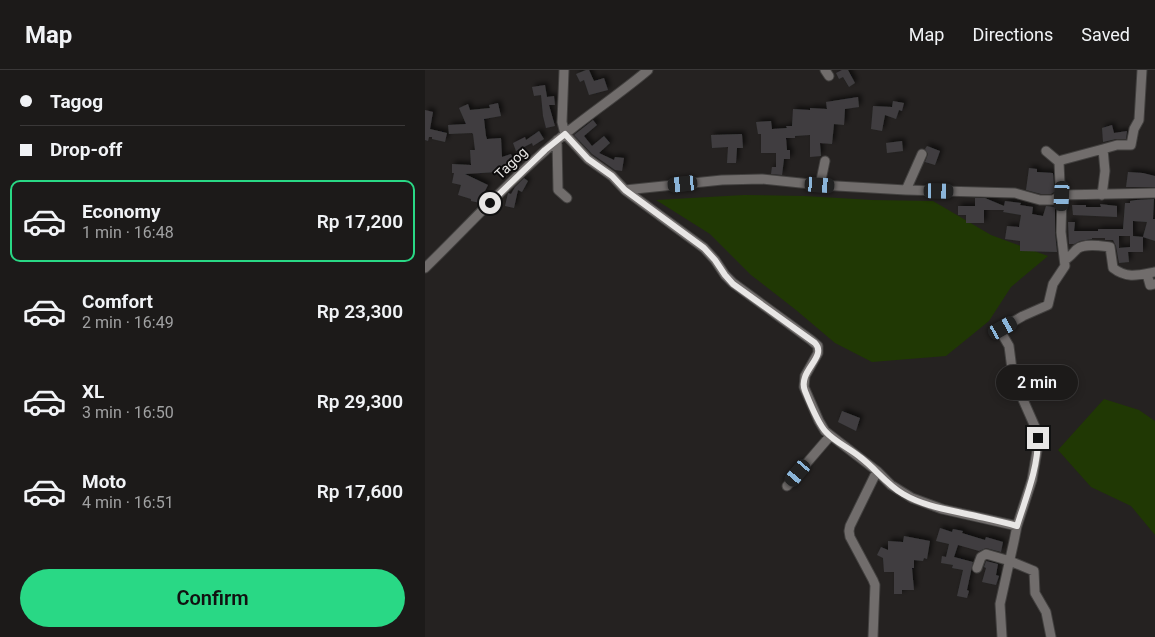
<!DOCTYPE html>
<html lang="en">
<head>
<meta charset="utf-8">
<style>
  :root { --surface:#1c1a19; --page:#292726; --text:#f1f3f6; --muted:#a0a1a2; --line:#3a3838; --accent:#29d885 }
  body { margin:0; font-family:Roboto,sans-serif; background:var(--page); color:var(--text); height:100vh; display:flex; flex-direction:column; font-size:19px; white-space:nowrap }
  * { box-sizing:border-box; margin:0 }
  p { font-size:16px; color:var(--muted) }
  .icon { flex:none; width:28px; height:28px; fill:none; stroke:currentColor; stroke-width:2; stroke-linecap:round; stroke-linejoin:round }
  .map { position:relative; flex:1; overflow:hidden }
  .details { display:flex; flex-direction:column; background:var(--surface); width:425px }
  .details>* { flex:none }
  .guide { display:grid; align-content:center; height:110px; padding:0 20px; background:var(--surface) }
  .end { position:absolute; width:22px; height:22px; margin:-11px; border:6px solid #e8e6e5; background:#111; box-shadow:0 0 0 2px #111 }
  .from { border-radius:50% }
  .bubble { position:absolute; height:35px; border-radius:18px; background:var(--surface); box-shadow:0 2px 8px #0003,0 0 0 1px var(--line); font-size:16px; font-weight:600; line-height:35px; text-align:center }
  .car { position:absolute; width:15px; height:30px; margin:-15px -8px; border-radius:6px; box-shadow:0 0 4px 1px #0007; background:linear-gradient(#222 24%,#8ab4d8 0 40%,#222 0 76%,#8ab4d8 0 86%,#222 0) }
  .guide b { display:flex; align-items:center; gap:18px; height:48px; font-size:19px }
  .guide b+b { border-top:1px solid var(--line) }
  .guide i { width:12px; height:12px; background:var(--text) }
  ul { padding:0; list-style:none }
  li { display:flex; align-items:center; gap:15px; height:82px; margin:0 10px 8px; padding:0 10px; border:2px solid transparent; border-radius:10px }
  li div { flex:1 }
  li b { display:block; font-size:19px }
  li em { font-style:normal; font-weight:600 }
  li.active { border-color:var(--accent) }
  li>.icon { width:45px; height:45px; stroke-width:1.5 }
  .primary-button { display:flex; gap:10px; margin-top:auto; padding:10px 20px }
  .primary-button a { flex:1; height:58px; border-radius:30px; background:var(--accent); color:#111; font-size:20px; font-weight:600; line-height:58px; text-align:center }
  header { display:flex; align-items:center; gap:30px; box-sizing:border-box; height:70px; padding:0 25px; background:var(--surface); border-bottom:1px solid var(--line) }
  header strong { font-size:24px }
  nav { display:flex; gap:28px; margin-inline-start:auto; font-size:18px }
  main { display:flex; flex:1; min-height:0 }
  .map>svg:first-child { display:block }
  .green { fill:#203804 }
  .building { fill:#3f3e40; fill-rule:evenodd; filter:url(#shadow) }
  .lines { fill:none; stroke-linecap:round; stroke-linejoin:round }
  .minor-casing { stroke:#42403f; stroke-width:11 }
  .minor { stroke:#716d6c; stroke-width:9 }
  .route { stroke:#e8e6e5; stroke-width:6 }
  .labels { text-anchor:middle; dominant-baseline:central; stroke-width:4; stroke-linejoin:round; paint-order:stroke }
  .street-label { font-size:14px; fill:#e8e6e5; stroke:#0d0c0c }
</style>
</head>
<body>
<header>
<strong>Map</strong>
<nav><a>Map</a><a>Directions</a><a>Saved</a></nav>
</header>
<main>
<section class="details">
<div class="guide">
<b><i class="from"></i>Tagog</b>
<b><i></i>Drop-off</b>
</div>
<ul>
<li class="active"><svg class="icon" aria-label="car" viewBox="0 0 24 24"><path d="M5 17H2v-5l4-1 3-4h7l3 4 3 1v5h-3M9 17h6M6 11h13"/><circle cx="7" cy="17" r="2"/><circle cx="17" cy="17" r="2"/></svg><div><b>Economy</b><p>1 min · 16:48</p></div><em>Rp 17,200</em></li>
<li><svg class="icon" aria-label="car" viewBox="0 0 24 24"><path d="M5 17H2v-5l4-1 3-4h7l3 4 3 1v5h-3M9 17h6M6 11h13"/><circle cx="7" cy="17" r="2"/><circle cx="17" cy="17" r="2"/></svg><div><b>Comfort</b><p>2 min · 16:49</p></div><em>Rp 23,300</em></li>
<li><svg class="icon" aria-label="car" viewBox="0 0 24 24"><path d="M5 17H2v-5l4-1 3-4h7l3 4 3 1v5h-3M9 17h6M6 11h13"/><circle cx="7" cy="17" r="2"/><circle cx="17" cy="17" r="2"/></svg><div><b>XL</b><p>3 min · 16:50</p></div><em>Rp 29,300</em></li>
<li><svg class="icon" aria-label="car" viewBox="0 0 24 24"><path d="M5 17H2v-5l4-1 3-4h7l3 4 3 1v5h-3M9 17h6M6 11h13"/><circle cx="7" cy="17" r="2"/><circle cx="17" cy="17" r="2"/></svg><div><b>Moto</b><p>4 min · 16:51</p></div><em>Rp 17,600</em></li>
</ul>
<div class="primary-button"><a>Confirm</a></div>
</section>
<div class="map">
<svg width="730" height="567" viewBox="0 0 730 567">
  <defs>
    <filter id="shadow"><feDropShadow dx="3" dy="-3" stdDeviation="2.5" flood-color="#0009"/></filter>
  </defs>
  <rect width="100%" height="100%" fill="#252221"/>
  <!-- green -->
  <path class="green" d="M 319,125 L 379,126 L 447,130 L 508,131 L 566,165 L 623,186 L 586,217 L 564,251 L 521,286 L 447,292 L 410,273 L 371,240 L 326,205 L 285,164 L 231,130 Z
    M 679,329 L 714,340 L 730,351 L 730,465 L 706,436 L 666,417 L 633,380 Z"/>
  <!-- building -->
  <path class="building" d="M 161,0 L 164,0 L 169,11 L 179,8 L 183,20 L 164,25 L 159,10 L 155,12 L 151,4 Z
    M 417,0 L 423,0 L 430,13 L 424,17 L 418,7 L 414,9 L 411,3 Z
    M 120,15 L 122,27 L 129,26 L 130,35 L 124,35 L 130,56 L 121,58 L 118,46 L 116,25 L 109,26 L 107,17 Z
    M 433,27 L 434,37 L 420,39 L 419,55 L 409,54 L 407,74 L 395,73 L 396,86 L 385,87 L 385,65 L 370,66 L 370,68 L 361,68 L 362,80 L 365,80 L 365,89 L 359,89 L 357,105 L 346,104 L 347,97 L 351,97 L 351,83 L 336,83 L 336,64 L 333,64 L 331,52 L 346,51 L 347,59 L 362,58 L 361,56 L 367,56 L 368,39 L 385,40 L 385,38 L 402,39 L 401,32 Z
    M 468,31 L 479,33 L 477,41 L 474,40 L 471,49 L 460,45 L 457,61 L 446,59 L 448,36 L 467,37 Z
    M 73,33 L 76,46 L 59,49 L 61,66 L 62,69 L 76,68 L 77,87 L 86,84 L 89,92 L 72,99 L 73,102 L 40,104 L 63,115 L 58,125 L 61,126 L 60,129 L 55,133 L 46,131 L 46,129 L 33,125 L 36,115 L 27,113 L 29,103 L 27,103 L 27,94 L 46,95 L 45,80 L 50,80 L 48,64 L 47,63 L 24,64 L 23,55 L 41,54 L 34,38 L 43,34 L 45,40 L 65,38 L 64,35 Z
    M 0,40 L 8,42 L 5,59 L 22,63 L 20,72 L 7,69 L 7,67 L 4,67 L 3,71 L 0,70 Z
    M 168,50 L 172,55 L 159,66 L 167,76 L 179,66 L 185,73 L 174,83 L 189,90 L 190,87 L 199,88 L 197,101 L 190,100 L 167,84 L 149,65 Z
    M 687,55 L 689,63 L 702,61 L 701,69 L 691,69 L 678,72 L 677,58 Z
    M 114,61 L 119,69 L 108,76 L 107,73 L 91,81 L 88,73 L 100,67 L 101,70 Z
    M 317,64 L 318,78 L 312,78 L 311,93 L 302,93 L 303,77 L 287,78 L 286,65 Z
    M 477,71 L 478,81 L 462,83 L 461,73 Z
    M 502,76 L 515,81 L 510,95 L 500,92 L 503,84 L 500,79 Z
    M 604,98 L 612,99 L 612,102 L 628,103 L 629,115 L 630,118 L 633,120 L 626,124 L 616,124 L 601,120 Z
    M 703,102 L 718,103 L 730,106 L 730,117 L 701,117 Z
    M 99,108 L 103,111 L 97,122 L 93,120 L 89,138 L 80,136 L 83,123 L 86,124 L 90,117 Z
    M 550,128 L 560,128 L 579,136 L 580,131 L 596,133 L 595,135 L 608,137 L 607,144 L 618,146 L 621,136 L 630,137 L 630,162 L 632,182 L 595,181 L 595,171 L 580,169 L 582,156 L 594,157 L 596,145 L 578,142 L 579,140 L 559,140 L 559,153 L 541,153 L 541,145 L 533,145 L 533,136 L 550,136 Z
    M 729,129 L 728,149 L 730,149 L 730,171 L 718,167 L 718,182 L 703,182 L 704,192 L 694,193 L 691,176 L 688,170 L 680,170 L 680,168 L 667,168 L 667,169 L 655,171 L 649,174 L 644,174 L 643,152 L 650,152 L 649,161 L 673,161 L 673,159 L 698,159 L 700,133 L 705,133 L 705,131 L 711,130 ZM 708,151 L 722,152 L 718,167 L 708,166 ZM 694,166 L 705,166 L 705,177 L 694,178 Z
    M 675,134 L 692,136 L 692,147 L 648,145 L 647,135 L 661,135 L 661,137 L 676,137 Z
    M 417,341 L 435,348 L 431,361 L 413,352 Z
    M 515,458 L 527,462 L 528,459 L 538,461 L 537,463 L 560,470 L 561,467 L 578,472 L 576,482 L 561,478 L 554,481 L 533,475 L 529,487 L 548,492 L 542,520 L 544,521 L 542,528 L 532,526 L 538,500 L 527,498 L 528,495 L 516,493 L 517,486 L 521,487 L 524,474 L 511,471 Z
    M 479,466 L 505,471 L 502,489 L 499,488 L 498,491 L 489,490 L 489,498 L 487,498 L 489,520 L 477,520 L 477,524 L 469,524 L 469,502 L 459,502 L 458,488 L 452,485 L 456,477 L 463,480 L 463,471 L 478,472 Z
    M 561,491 L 573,494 L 571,505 L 574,506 L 571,515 L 557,512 L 561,498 L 559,497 Z"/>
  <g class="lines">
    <defs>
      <path id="minor" d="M 139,0 L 137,52 L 140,64 L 163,89 L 187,106 L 200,120 L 279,178 L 290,190 L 300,205 L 308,213 L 386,270 L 393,276 L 393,283 L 380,306 L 379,317 L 394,351 L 400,361 L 452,401 L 466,415 L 487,428 L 517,439 L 592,456 L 589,471 L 575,534 L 577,567
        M 400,0 L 404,6
        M 132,70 L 133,120 L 142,128
        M 621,81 L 634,92
        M 634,92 L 637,90 L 678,79
        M 634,92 L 635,114
        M 395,115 L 400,91
        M 200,120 L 297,110 L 337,109 L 395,115 L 481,120 L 590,123 L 615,130 L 628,130 L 637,125 L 730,123
        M 481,120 L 497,84
        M 677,125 L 680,101 L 678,79 L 692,75 L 706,75 L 709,59 L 714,50 L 717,0
        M 640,190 C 645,187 648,183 652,179 C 660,173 676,176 685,177 L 688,198 C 702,209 714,205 730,202
        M 0,198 C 40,159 78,117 121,80 C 153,51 190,28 223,0
        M 722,204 L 725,215 L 730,214
        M 362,416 L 405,366
        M 592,456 L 607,410 L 613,375 L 613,368 L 611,359 L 588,307 L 584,276 L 577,264 L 577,258 L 598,246 L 623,235 L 628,214 L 640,196 L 636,162 L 637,125
        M 552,498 L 556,487 L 561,484 L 585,491 L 609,501 L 610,523 L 621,542 L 626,567
        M 448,567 L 450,515 L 448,510 L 425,467 L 424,461 L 425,456 L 452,401"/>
    </defs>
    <!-- minor casing -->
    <use href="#minor" class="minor-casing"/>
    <!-- minor -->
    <use href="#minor" class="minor"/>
  </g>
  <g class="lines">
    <!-- route -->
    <path class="route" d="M 65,133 L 120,80 L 140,64 L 163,89 L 187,106 L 200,120 L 279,178 L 290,190 L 300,205 L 308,214 L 390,273 C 403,287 372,301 380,321 C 384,331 394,355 401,362 C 410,372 424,378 435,387 C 450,398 461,414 478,424 C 500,437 526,440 551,446 C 564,449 578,452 592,456 C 601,427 613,399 613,368"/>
  </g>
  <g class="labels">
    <!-- street labels -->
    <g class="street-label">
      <text transform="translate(86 93) rotate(-44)">Tagog</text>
    </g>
  </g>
</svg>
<i class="end from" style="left:65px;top:133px"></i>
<i class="end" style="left:613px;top:368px"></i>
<div class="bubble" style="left:571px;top:295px;width:82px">2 min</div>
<i class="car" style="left:258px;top:114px;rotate:264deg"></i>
<i class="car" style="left:395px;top:115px;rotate:94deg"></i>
<i class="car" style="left:514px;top:121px;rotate:91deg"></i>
<i class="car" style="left:637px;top:126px;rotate:183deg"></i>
<i class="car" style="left:578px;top:258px;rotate:61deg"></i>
<i class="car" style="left:373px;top:403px;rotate:220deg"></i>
</div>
</main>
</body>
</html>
